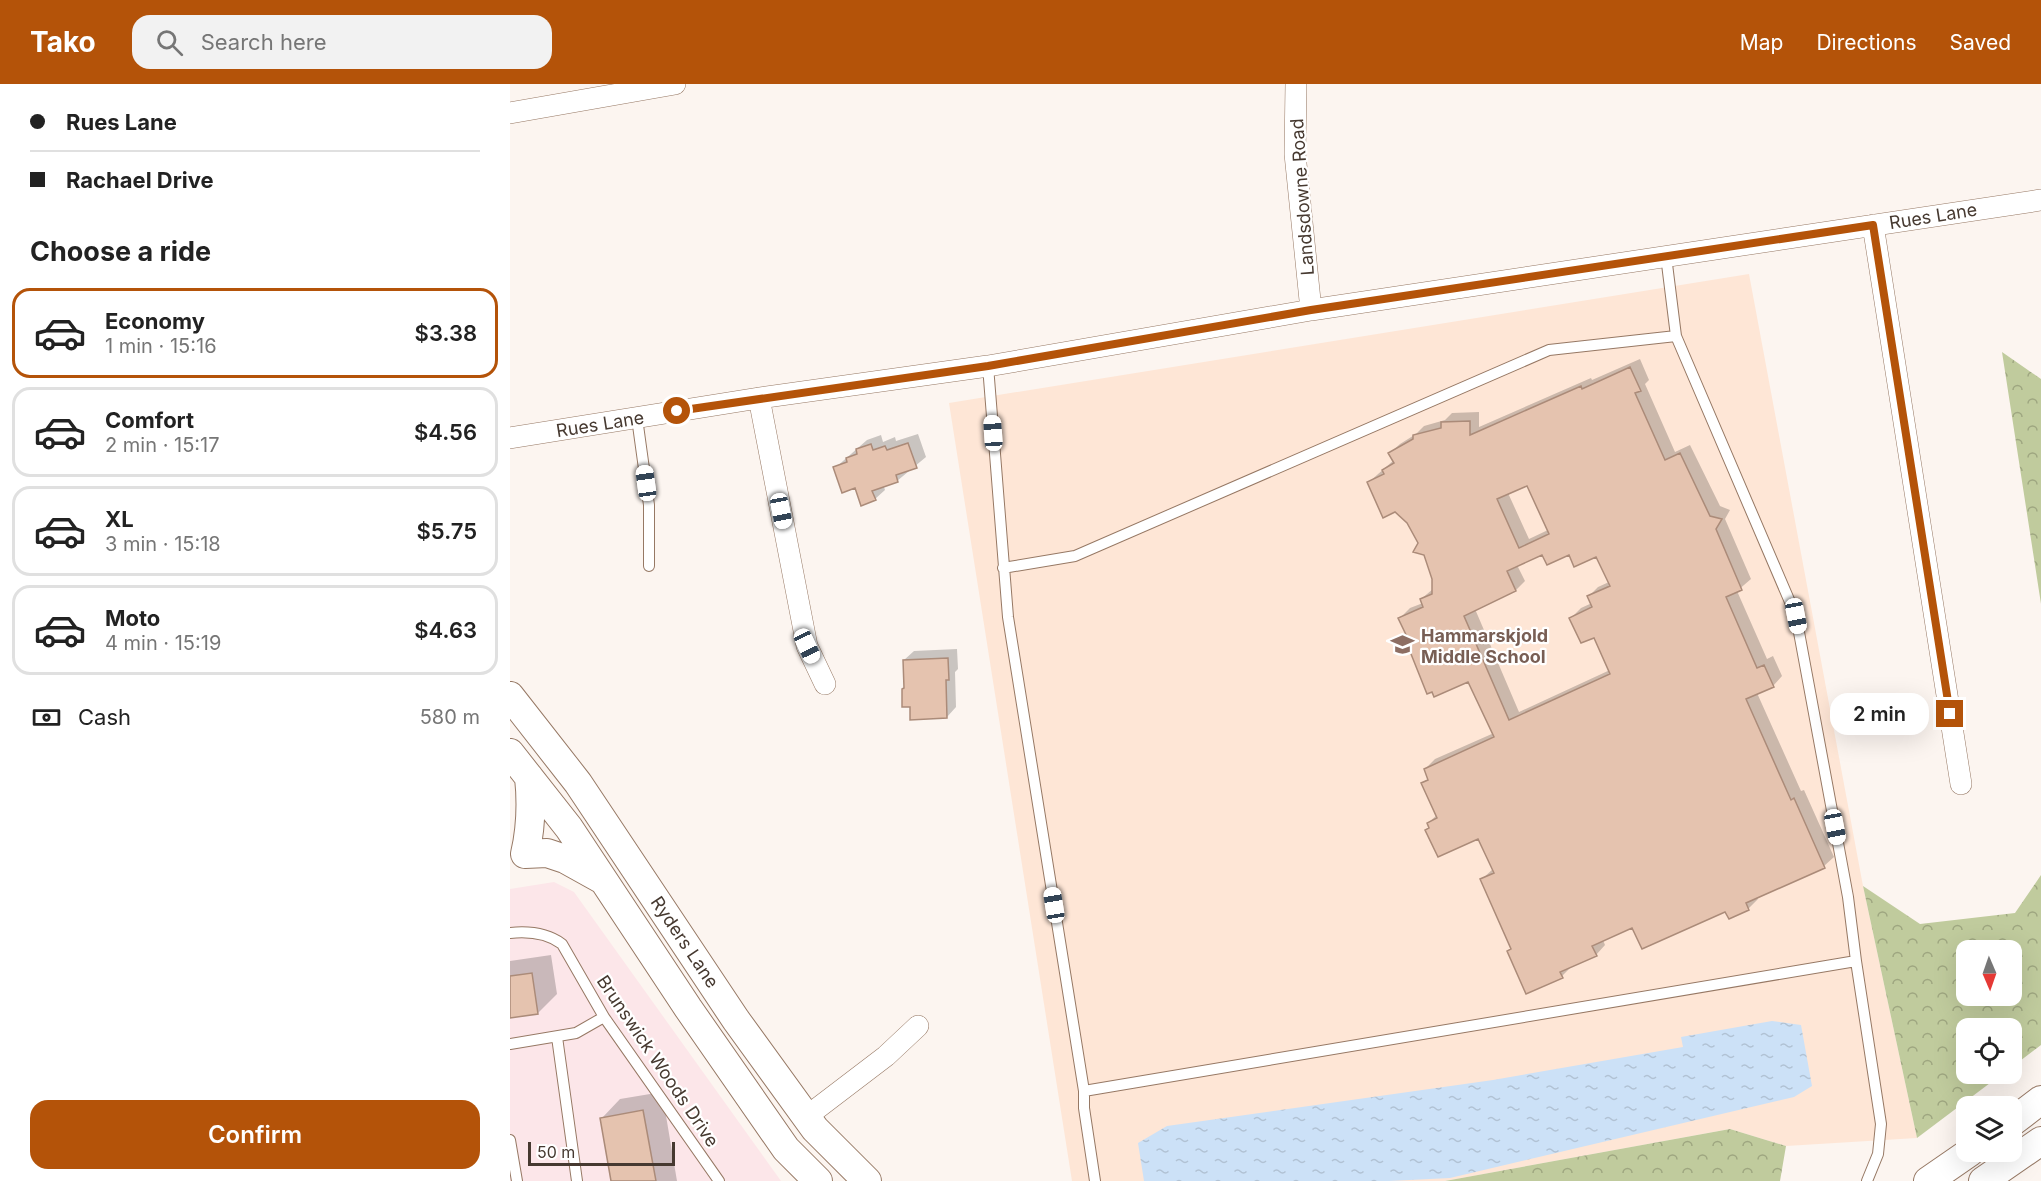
<!DOCTYPE html>
<html lang="en">
<head>
<meta charset="utf-8">
<style>
  :root { --surface:#fff; --page:#f2f2f2; --text:#222; --muted:#767676; --line:#e0e0e0; --accent:#b45309 }
  body { margin:0; font-family:Inter,sans-serif; background:var(--page); color:var(--text); height:100vh; display:flex; flex-direction:column; font-size:22px; white-space:nowrap }
  * { box-sizing:border-box; margin:0 }
  p { font-size:20px; color:var(--muted) }
  .icon { flex:none; width:33px; height:33px; fill:none; stroke:currentColor; stroke-width:2; stroke-linecap:round; stroke-linejoin:round }
  .map { position:relative; flex:1; overflow:hidden }
  .side { display:flex; flex-direction:column; background:var(--surface); width:510px }
  .side>* { flex:none }
  .guide { display:grid; align-content:center; height:132px; padding:0 30px; background:var(--surface) }
  .needle { width:39px; rotate:178deg }
  .fabs { position:absolute; left:1446px; top:856px; display:grid; gap:12px }
  .fabs a { display:grid; place-items:center; width:66px; height:66px; border-radius:12px; background:var(--surface); box-shadow:0 6px 24px #0002; font-size:30px }
  .scale { position:absolute; left:18px; bottom:15px; width:147px; box-sizing:border-box; padding-left:6px; border:3px solid #463930; border-top:0; font-size:16px; line-height:21px; white-space:nowrap; color:#463930; -webkit-text-stroke:4px #fff; paint-order:stroke }
  .end { position:absolute; width:27px; height:27px; margin:-14px; border:8px solid #b45309; background:#fff; box-shadow:0 0 0 3px #fff }
  .from { border-radius:50% }
  .bubble { position:absolute; height:42px; border-radius:18px; background:var(--surface); box-shadow:0 6px 24px #0002; font-size:20px; font-weight:600; line-height:42px; text-align:center }
  .car { position:absolute; width:18px; height:36px; margin:-18px -9px; border-radius:8px; box-shadow:0 0 4px 2px #0007; background:linear-gradient(#fff 24%,#345 0 40%,#fff 0 76%,#345 0 86%,#fff 0) }
  .guide b { display:flex; align-items:center; gap:21px; height:57px; font-size:22px }
  .guide b+b { border-top:2px solid var(--line) }
  .guide i { width:15px; height:15px; background:var(--text) }
  ul { padding:0; list-style:none }
  li { display:flex; align-items:center; gap:18px; height:90px; margin:0 12px 9px; padding:0 18px; border:3px solid var(--line); border-radius:18px }
  li div { flex:1 }
  li b { display:block; font-size:22px }
  li em { font-style:normal; font-weight:600 }
  li.on { border-color:var(--accent) }
  li>.icon { width:54px; height:54px; stroke-width:1.5 }
  h2 { padding:0 30px; font-size:27px; line-height:72px }
  .pay { display:flex; align-items:center; gap:15px; height:66px; padding:0 30px; font-size:22px }
  .pay p { margin-inline-start:auto }
  .cta { display:flex; gap:12px; margin-top:auto; padding:12px 30px }
  .cta a { flex:1; height:69px; border-radius:18px; background:var(--accent); color:#fff; font-size:24px; font-weight:600; line-height:69px; text-align:center }
  header { display:flex; align-items:center; gap:36px; box-sizing:border-box; height:84px; padding:0 30px; background:var(--accent); color:#fff }
  header strong { font-size:28px }
  nav { display:flex; gap:33px; margin-inline-start:auto; font-size:21px }
  .search { width:420px; height:54px; background:var(--page); display:flex; align-items:center; gap:15px; box-sizing:border-box; padding:0 21px; border-radius:18px; color:var(--muted); font-size:22px }
  main { display:flex; flex:1; min-height:0 }
  .map>svg:first-child { display:block }
  .commercial { fill:#fce6e9 }
  .built { fill:#fee6d6 }
  .forest { fill:url(#forest-crowns); fill-rule:evenodd }
  .water { fill:url(#water-ripples) }
  .shadow { fill:#0003; fill-rule:evenodd }
  .building { fill:#e5c3af; stroke:#ab8b79; stroke-width:1.5; fill-rule:evenodd }
  .lines { fill:none; stroke-linecap:round; stroke-linejoin:round }
  .lane-casing { stroke:#967864; stroke-width:12 }
  .street-casing { stroke:#967864; stroke-width:22 }
  .secondary-casing { stroke:#967864; stroke-width:30 }
  .lane { stroke:#fff; stroke-width:10 }
  .street { stroke:#fff; stroke-width:21 }
  .secondary { stroke:#fff; stroke-width:28 }
  .route { stroke:#b45309; stroke-width:8 }
  .labels { text-anchor:middle; dominant-baseline:central; stroke-width:4.5; stroke-linejoin:round; paint-order:stroke }
  .street-label { font-size:18px; fill:#463930; stroke:#fff }
  .education-label { font-size:18px; font-weight:bold; fill:#785e54; stroke:#fff; text-anchor:start }
</style>
</head>
<body>
<header>
<strong>Tako</strong>
<div class="search"><svg class="icon" aria-label="search" viewBox="0 0 24 24"><circle cx="10" cy="10" r="6"/><path d="M15 15l6 6"/></svg>Search here</div>
<nav><a>Map</a><a>Directions</a><a>Saved</a></nav>
</header>
<main>
<section class="side">
<div class="guide">
<b><i class="from"></i>Rues Lane</b>
<b><i></i>Rachael Drive</b>
</div>
<h2>Choose a ride</h2>
<ul>
<li class="on"><svg class="icon" aria-label="car" viewBox="0 0 24 24"><path d="M5 17H2v-5l4-1 3-4h7l3 4 3 1v5h-3M9 17h6M6 11h13"/><circle cx="7" cy="17" r="2"/><circle cx="17" cy="17" r="2"/></svg><div><b>Economy</b><p>1 min · 15:16</p></div><em>$3.38</em></li>
<li><svg class="icon" aria-label="car" viewBox="0 0 24 24"><path d="M5 17H2v-5l4-1 3-4h7l3 4 3 1v5h-3M9 17h6M6 11h13"/><circle cx="7" cy="17" r="2"/><circle cx="17" cy="17" r="2"/></svg><div><b>Comfort</b><p>2 min · 15:17</p></div><em>$4.56</em></li>
<li><svg class="icon" aria-label="car" viewBox="0 0 24 24"><path d="M5 17H2v-5l4-1 3-4h7l3 4 3 1v5h-3M9 17h6M6 11h13"/><circle cx="7" cy="17" r="2"/><circle cx="17" cy="17" r="2"/></svg><div><b>XL</b><p>3 min · 15:18</p></div><em>$5.75</em></li>
<li><svg class="icon" aria-label="car" viewBox="0 0 24 24"><path d="M5 17H2v-5l4-1 3-4h7l3 4 3 1v5h-3M9 17h6M6 11h13"/><circle cx="7" cy="17" r="2"/><circle cx="17" cy="17" r="2"/></svg><div><b>Moto</b><p>4 min · 15:19</p></div><em>$4.63</em></li>
</ul>
<div class="pay"><svg class="icon" aria-label="cash" viewBox="0 0 24 24"><path d="M3 7h18v10H3z"/><circle cx="12" cy="12" r="2"/></svg>Cash<p>580 m</p></div>
<div class="cta"><a>Confirm</a></div>
</section>
<div class="map">
<svg width="1531" height="1097" viewBox="0 0 1531 1097">
  <defs>
    <pattern id="forest-crowns" width="20" height="18" patternUnits="userSpaceOnUse" patternTransform="scale(1.5)"><rect width="20" height="18" fill="#c0cb9d"/><path d="M2 6a3 3 0 1 1 6 0M12 15a3 3 0 1 1 6 0" fill="none" stroke="#9ea680"/></pattern>
    <pattern id="water-ripples" width="26" height="14" patternUnits="userSpaceOnUse" patternTransform="scale(1.5)"><rect width="26" height="14" fill="#cce1f7"/><path d="M2 4q2-2 4 0t4 0M15 11q2-2 4 0t4 0" fill="none" stroke="#b1c2d4"/></pattern>
  </defs>
  <rect width="100%" height="100%" fill="#fcf5f0"/>
  <!-- commercial -->
  <path class="commercial" d="M 44,798 L 64,808 L 271,1097 L 0,1097 L 0,805 Z"/>
  <!-- built -->
  <path class="built" d="M 1239,190 L 1353,802 L 1407,1054 L 1276,1062 L 1220,1045 L 935,1097 L 562,1097 L 439,319 Z"/>
  <!-- forest -->
  <path class="forest" d="M 1492,268 L 1531,295 L 1531,520 Z
    M 1531,791 L 1531,961 L 1502,983 L 1502,945 L 1456,945 L 1456,990 L 1492,990 L 1407,1054 L 1353,802 L 1410,840 L 1505,829 ZM 1456,867 L 1502,867 L 1502,912 L 1456,912 Z
    M 1220,1045 L 1276,1062 L 1270,1097 L 935,1097 Z"/>
  <!-- water -->
  <path class="water" d="M 1262,937 L 1291,941 L 1302,1002 L 1284,1013 L 940,1094 L 879,1097 L 634,1097 L 628,1059 L 657,1042 L 983,996 L 1173,963 L 1171,953 Z"/>
  <!-- shadow -->
  <path class="shadow" d="M 1130,275 L 1139,296 L 1135,300 L 1165,368 L 1180,361 L 1210,422 L 1220,426 L 1215,435 L 1241,495 L 1227,507 L 1257,575 L 1263,572 L 1272,592 L 1263,602 L 1247,609 L 1291,707 L 1294,706 L 1324,773 L 1314,782 L 1246,812 L 1248,815 L 1238,825 L 1216,826 L 1123,842 L 1093,856 L 1095,861 L 1086,871 L 1061,883 L 1052,892 L 999,867 L 1002,863 L 972,795 L 983,785 L 969,753 L 920,743 L 918,739 L 927,731 L 913,699 L 919,693 L 915,685 L 925,675 L 984,649 L 958,596 L 901,558 L 890,534 L 900,524 L 913,519 L 911,515 L 923,505 L 923,495 L 909,459 L 898,438 L 859,398 L 884,376 L 880,369 L 890,360 L 906,350 L 914,342 L 935,336 L 942,329 L 969,328 L 969,343 L 1081,294 L 1082,296 ZM 1017,400 L 1038,446 L 1019,455 L 998,409 ZM 1033,469 L 1087,471 L 1099,498 L 1088,503 L 1078,513 L 1082,519 L 1071,524 L 1061,534 L 1084,552 L 1100,586 L 1009,628 L 965,525 L 1006,506 L 1015,497 L 1007,481 Z
    M 408,350 L 416,373 L 387,397 L 374,403 L 375,406 L 365,415 L 346,403 L 325,384 L 357,356 L 371,351 L 373,358 L 385,353 L 386,357 Z
    M 447,565 L 448,585 L 445,588 L 446,623 L 437,633 L 401,621 L 395,603 L 394,576 L 404,567 Z
    M 41,871 L 47,910 L 28,929 L 0,933 L 0,877 Z
    M 152,1008 L 167,1097 L 103,1097 L 92,1034 L 110,1015 Z"/>
  <!-- building -->
  <path class="building" d="M 1120,283 L 1131,307 L 1125,309 L 1155,376 L 1170,369 L 1200,432 L 1212,435 L 1206,445 L 1232,506 L 1216,513 L 1247,584 L 1254,581 L 1264,603 L 1236,615 L 1281,716 L 1284,714 L 1315,784 L 1236,819 L 1239,826 L 1219,835 L 1215,828 L 1132,865 L 1122,844 L 1082,862 L 1087,872 L 1050,888 L 1053,894 L 1016,910 L 997,867 L 1001,865 L 970,795 L 984,789 L 968,755 L 928,773 L 915,746 L 919,744 L 917,739 L 927,734 L 911,699 L 918,696 L 914,685 L 984,653 L 958,598 L 924,613 L 922,608 L 917,610 L 897,560 L 900,559 L 888,534 L 913,523 L 910,515 L 922,510 L 922,495 L 914,471 L 903,468 L 908,459 L 897,439 L 885,428 L 873,434 L 857,398 L 874,390 L 872,386 L 884,379 L 878,369 L 903,355 L 903,351 L 931,344 L 931,338 L 960,337 L 960,351 L 1071,302 L 1072,305 ZM 1017,402 L 1039,450 L 1009,464 L 987,415 ZM 1032,471 L 1037,481 L 1059,471 L 1064,483 L 1086,473 L 1100,502 L 1077,512 L 1082,523 L 1059,534 L 1071,559 L 1084,554 L 1100,590 L 999,636 L 954,532 L 1006,507 L 997,487 Z
    M 398,359 L 407,384 L 386,391 L 388,398 L 362,407 L 366,416 L 351,422 L 345,404 L 332,409 L 323,383 L 337,378 L 336,374 L 347,370 L 346,365 L 361,360 L 363,366 L 375,362 L 377,366 Z
    M 438,574 L 439,596 L 436,596 L 437,634 L 400,636 L 400,623 L 392,623 L 392,605 L 394,604 L 393,576 Z
    M 22,889 L 28,930 L 0,934 L 0,892 Z
    M 133,1026 L 146,1097 L 101,1097 L 90,1034 Z"/>
  <g class="lines">
    <defs>
      <path id="lane" d="M 478,282 L 498,533 L 574,1007 L 1346,877 L 1338,813 L 1286,532 L 1166,252 L 1156,172
        M 127,334 L 139,421 L 139,482
        M 493,484 L 565,472 L 1039,266 L 1166,252
        M 0,849 C 19,847 37,849 52,860 L 94,933 L 209,1097
        M 1346,877 L 1371,1040 L 1368,1070 L 1357,1097
        M 47,953 L 67,1097
        M 0,960 L 66,949 L 94,933
        M 574,1007 L 574,1024 L 585,1097
        M 0,1056 L 7,1097"/>
      <path id="street" d="M 786,0 L 785,70 L 801,226
        M 0,29 L 165,0
        M 1363,141 L 1451,700
        M 249,314 L 297,562 L 315,600
        M 0,354 L 249,314 L 478,282 L 801,226 L 1531,116
        M 296,1033 L 376,972 L 408,942"/>
      <path id="secondary" d="M 0,612 L 68,699 L 226,936 L 305,1045 L 357,1097
        M 0,669 L 59,744 L 178,924 L 276,1065 L 308,1097
        M 19,693 C 22,721 21,744 15,770 L 37,769 L 55,775 L 91,795
        M 1502,1038 L 1531,1016
        M 1418,1097 L 1460,1068
        M 1473,1097 L 1531,1057"/>
    </defs>
    <!-- lane casing -->
    <use href="#lane" class="lane-casing"/>
    <!-- street casing -->
    <use href="#street" class="street-casing"/>
    <!-- secondary casing -->
    <use href="#secondary" class="secondary-casing"/>
    <!-- lane -->
    <use href="#lane" class="lane"/>
    <!-- street -->
    <use href="#street" class="street"/>
    <!-- secondary -->
    <use href="#secondary" class="secondary"/>
  </g>
  <g class="lines">
    <!-- route -->
    <path class="route" d="M 167,327 L 478,282 L 801,226 L 1363,141 L 1440,630"/>
  </g>
  <!-- icons -->
  <defs>
    <symbol id="school-bare" viewBox="-9 -9 18 18"><path d="M0-5L7-2L0 1L-7-2ZM-4 1L0 2.5L4 1V4Q0 6-4 4Z" fill="#8d6e63" stroke="#fff" stroke-width="2.5" paint-order="stroke"/></symbol>
  </defs>
  <g fill-rule="evenodd">
    <use href="#school-bare" x="876" y="544" width="33" height="33"/>
  </g>
  <g class="labels">
    <!-- street labels -->
    <g class="street-label">
      <text transform="translate(792 113) rotate(-94)">Landsdowne Road</text>
      <text transform="translate(1423 132) rotate(-9)">Rues Lane</text>
      <text transform="translate(90 340) rotate(-9)">Rues Lane</text>
      <text transform="translate(175 858) rotate(56)">Ryders Lane</text>
      <text transform="translate(148 977) rotate(56)">Brunswick Woods Drive</text>
    </g>
    <!-- education labels -->
    <g class="education-label">
      <text x="911" y="551">Hammarskjold<tspan x="911" dy="21">Middle School</tspan></text>
    </g>
  </g>
</svg>
<div class="fabs">
<a><svg class="needle" viewBox="-14 -14 28 28"><path d="M0-13l5 13h-10z" fill="#e53935"/><path d="M0 13l5-13h-10z" fill="#767676"/></svg></a>
<a><svg class="icon" aria-label="locate" viewBox="0 0 24 24"><circle cx="12" cy="12" r="6"/><path d="M12 2v4M12 18v4M2 12h4M18 12h4"/></svg></a>
<a><svg class="icon" aria-label="layers" viewBox="0 0 24 24"><path d="M12 4l9 5-9 5-9-5zM3 14l9 5 9-5"/></svg></a>
</div>
<div class="scale">50 m</div>
<i class="end from" style="left:167px;top:327px"></i>
<i class="end" style="left:1440px;top:630px"></i>
<div class="bubble" style="left:1320px;top:609px;width:99px">2 min</div>
<i class="car" style="left:483px;top:349px;rotate:356deg"></i>
<i class="car" style="left:136px;top:399px;rotate:352deg"></i>
<i class="car" style="left:271px;top:427px;rotate:169deg"></i>
<i class="car" style="left:1286px;top:532px;rotate:169deg"></i>
<i class="car" style="left:297px;top:562px;rotate:155deg"></i>
<i class="car" style="left:1325px;top:743px;rotate:169deg"></i>
<i class="car" style="left:544px;top:821px;rotate:351deg"></i>
</div>
</main>
</body>
</html>
